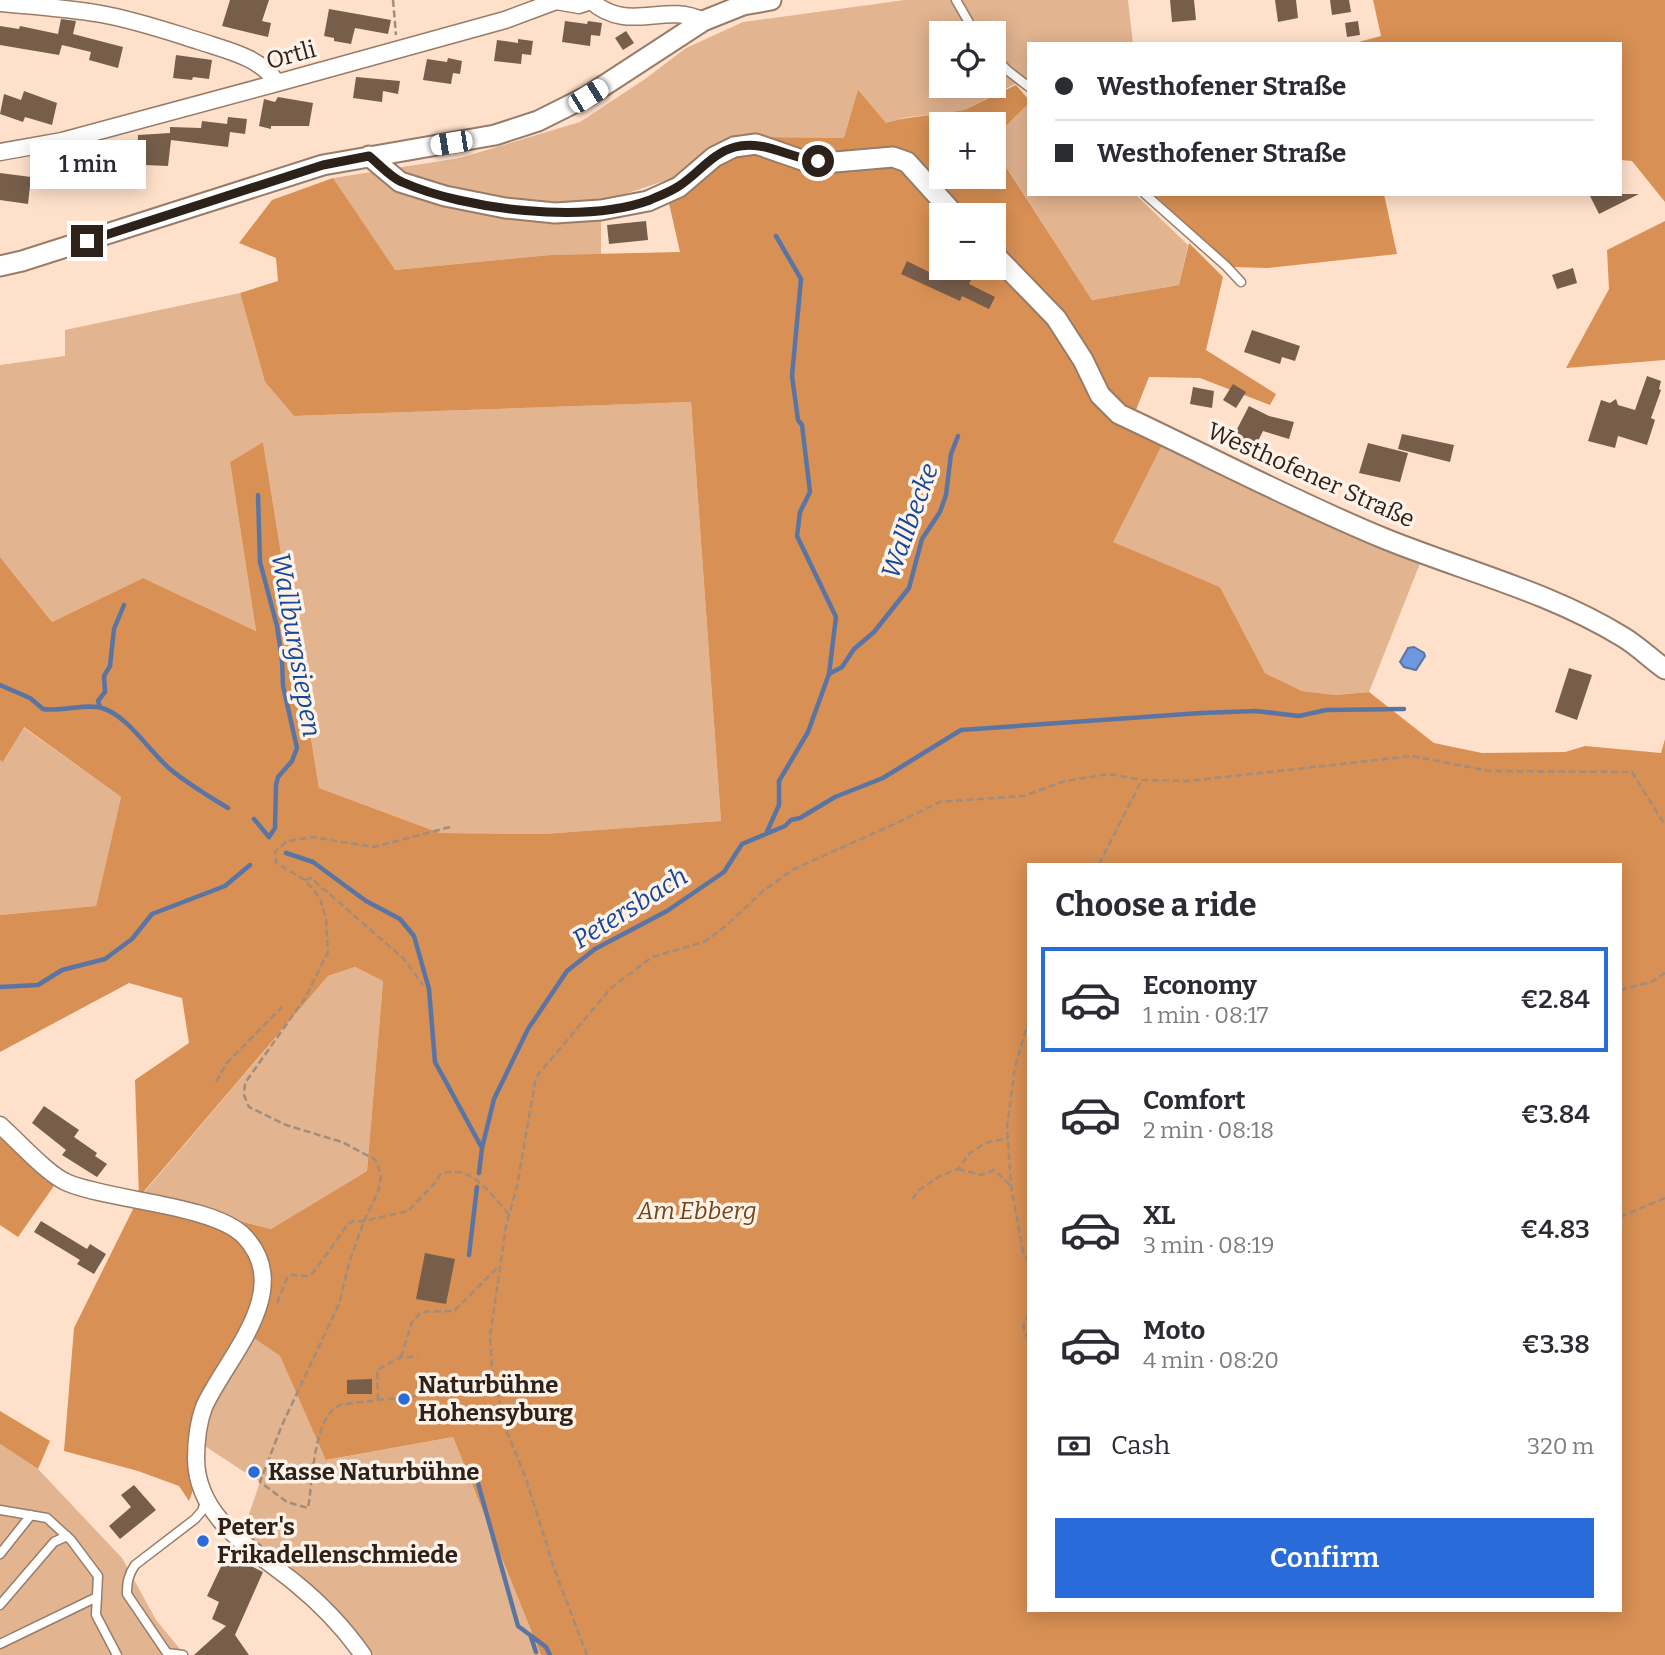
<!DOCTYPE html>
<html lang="en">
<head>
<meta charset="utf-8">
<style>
  :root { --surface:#fff; --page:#f7f7f7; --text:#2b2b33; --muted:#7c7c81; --line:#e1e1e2; --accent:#296bd8 }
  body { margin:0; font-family:Bitter,serif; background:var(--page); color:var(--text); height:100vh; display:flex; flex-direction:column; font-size:26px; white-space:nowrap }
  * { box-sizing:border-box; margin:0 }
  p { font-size:23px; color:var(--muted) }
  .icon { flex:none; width:38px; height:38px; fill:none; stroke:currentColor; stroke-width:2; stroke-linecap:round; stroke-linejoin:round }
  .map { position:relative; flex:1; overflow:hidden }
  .sheet { position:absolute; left:1027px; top:863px; width:595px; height:749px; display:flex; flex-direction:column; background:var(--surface); border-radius:0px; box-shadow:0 4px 18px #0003 }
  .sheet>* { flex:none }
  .guide { position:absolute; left:1027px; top:42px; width:595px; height:154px; border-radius:0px; box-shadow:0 4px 18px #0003; display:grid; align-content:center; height:154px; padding:0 28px; background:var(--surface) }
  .buttons { position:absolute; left:929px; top:21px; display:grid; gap:14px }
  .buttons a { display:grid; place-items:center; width:77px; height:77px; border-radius:0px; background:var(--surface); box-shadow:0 4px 18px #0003; font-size:35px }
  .end { position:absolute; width:32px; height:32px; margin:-16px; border:9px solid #2d221a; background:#fff; box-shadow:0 0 0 4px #fff }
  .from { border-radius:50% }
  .bubble { position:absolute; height:49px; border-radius:0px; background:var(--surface); box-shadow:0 4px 18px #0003; font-size:23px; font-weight:600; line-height:49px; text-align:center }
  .car { position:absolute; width:21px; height:42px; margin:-21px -10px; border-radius:9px; box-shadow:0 0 5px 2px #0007; background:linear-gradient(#fff 24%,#345 0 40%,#fff 0 76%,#345 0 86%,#fff 0) }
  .guide b { display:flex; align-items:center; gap:24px; height:66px; font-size:26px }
  .guide b+b { border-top:2px solid var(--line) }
  .guide i { width:18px; height:18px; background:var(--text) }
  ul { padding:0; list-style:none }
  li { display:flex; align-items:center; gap:21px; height:105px; margin:0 14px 10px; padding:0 14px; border:4px solid transparent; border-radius:0px }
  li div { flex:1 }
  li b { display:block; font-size:26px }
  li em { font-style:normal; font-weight:600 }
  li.on { border-color:var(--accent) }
  li>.icon { width:63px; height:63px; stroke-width:1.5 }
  h2 { padding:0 28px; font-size:32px; line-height:84px }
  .pay { display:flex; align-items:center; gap:18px; height:77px; padding:0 28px; font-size:26px }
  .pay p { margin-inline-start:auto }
  .primary-button { display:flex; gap:14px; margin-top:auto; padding:14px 28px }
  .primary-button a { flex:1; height:80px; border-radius:0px; background:var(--accent); color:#fff; font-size:28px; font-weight:600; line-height:80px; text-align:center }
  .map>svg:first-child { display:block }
  .green { fill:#e2b490; fill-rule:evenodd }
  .forest { fill:#d89054; fill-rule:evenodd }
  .water { fill:#6d98df; stroke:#5a75a4; stroke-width:2 }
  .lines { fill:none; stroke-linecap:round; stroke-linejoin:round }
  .stream { stroke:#5a75a4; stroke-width:4.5 }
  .building { fill:#775e4b }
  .service-casing { stroke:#977c68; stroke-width:11 }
  .minor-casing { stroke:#977c68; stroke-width:19 }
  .tertiary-casing { stroke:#977c68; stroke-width:23 }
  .path { stroke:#a28d7d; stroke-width:2.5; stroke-dasharray:7 3.5; stroke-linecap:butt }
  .service { stroke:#fff; stroke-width:8 }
  .minor { stroke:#fff; stroke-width:16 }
  .tertiary { stroke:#fff; stroke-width:19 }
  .route { stroke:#2d221a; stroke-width:9 }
  .poi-dot { fill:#296bd8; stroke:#fef2e9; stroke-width:2.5 }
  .labels { text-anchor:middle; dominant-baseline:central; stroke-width:7; stroke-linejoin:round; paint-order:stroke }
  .street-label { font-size:24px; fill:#2d221a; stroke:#fef2e9 }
  .park-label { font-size:24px; font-style:italic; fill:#744418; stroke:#fef2e9 }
  .poi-label { font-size:24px; font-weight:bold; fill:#2d221a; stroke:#fef2e9; text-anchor:start }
  .water-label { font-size:26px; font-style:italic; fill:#14479a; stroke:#fef2e9 }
</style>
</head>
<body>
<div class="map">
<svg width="1665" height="1655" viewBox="0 0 1665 1655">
  <rect width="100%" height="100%" fill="#ffe1cb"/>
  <!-- green -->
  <path class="green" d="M 905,0 L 1128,0 L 1133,44 L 1029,44 L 1029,77 L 964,110 L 903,118 L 844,138 L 758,137 L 664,181 L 601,202 L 601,254 L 550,255 L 394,270 L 333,178 L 460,158 L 580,122 L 645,79 L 686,48 L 743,22 ZM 942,33 L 994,33 L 994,86 L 942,86 Z
    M 1029,103 L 1029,194 L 1135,194 L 1188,245 L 1179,285 L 1092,300 L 1000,157 L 994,153 L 994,138 Z
    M 240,293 L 265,382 L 294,416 L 691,402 L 721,821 L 543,834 L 440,833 L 319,788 L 263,442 L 230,462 L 256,631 L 143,578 L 52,622 L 0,557 L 0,365 L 65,356 L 65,330 Z
    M 1164,441 L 1421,561 L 1369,692 L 1336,695 L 1302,691 L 1265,673 L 1220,587 L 1112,542 Z
    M 23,727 L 121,797 L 96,906 L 0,915 L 0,760 L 4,761 Z
    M 355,967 L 383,981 L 367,1171 L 271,1229 L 140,1197 L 328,976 Z
    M 247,1333 L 280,1356 L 327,1460 L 453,1437 L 541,1655 L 363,1655 L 286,1566 L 242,1535 L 260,1482 L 197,1441 Z
    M 0,1444 L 38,1469 L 122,1558 L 156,1620 L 185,1655 L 0,1655 Z"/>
  <!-- forest -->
  <path class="forest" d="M 1373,0 L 1665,0 L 1665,202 L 1632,161 L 1621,160 L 1620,44 L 1351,44 L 1381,36 Z
    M 1016,85 L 1029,100 L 1029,103 L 994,138 L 994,124 L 942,124 L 942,177 L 994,177 L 994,153 L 999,156 L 1092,300 L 1179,285 L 1189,243 L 1223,277 L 1206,350 L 1276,394 L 1270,405 L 1200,378 L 1149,377 L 1130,425 L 1164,441 L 1113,542 L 1220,587 L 1265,673 L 1302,691 L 1336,695 L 1369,692 L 1434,743 L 1482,753 L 1565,752 L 1585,746 L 1661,753 L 1665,739 L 1665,1655 L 541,1655 L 453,1437 L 326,1460 L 280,1356 L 248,1334 L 213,1390 L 197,1479 L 189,1501 L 179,1486 L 138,1471 L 64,1451 L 74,1328 L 139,1197 L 135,1080 L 189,1043 L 182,998 L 129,983 L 0,1052 L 0,915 L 96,906 L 121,797 L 24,727 L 3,762 L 0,760 L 0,557 L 52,622 L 143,578 L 256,631 L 230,462 L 263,442 L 319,788 L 440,833 L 543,834 L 721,821 L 691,402 L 294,416 L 265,382 L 240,293 L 278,281 L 276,258 L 239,243 L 272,200 L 333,178 L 395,270 L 550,255 L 680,252 L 664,181 L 758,137 L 844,138 L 858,90 L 886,123 L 901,119 L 964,110 ZM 942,215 L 994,215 L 994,268 L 942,268 ZM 1029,864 L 1620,864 L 1620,1610 L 1029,1610 ZM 355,967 L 383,981 L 367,1171 L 271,1229 L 140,1196 L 328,976 Z
    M 1153,194 L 1384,194 L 1397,254 L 1267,268 L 1233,267 Z
    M 1665,221 L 1665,360 L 1566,368 L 1609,289 L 1607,250 Z
    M 0,1135 L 56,1183 L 18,1237 L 0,1225 Z
    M 0,1411 L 50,1441 L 38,1469 L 0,1444 Z"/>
  <!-- water -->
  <path class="water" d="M 1414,647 L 1424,653 L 1425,656 L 1416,670 L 1404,667 L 1400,662 L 1408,648 Z"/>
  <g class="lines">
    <!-- stream -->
    <path class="stream" d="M 829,674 L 842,667 L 854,649 L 874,632 L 909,588 L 922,539 L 940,512 L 946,495 L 951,454 L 958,436
      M 0,685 L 30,698 L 43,709 C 61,712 86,703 102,708 C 127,715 150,752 170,769 C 188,784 208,796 228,808
      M 100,707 L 98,701 L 105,692 L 104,676 L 110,666 L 114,629 L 124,605
      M 254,819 L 269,837 L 275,828 L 276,785 L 278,777 L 292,761 L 297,748 L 283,686 L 282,660 L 277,626 L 260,562 L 258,495
      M 766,834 L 779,805 L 779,781 L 808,732 L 829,674 L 836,617 L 797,536 L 800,512 L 810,492 L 802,425 L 798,420 L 792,376 L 801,279 L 776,236
      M 286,853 L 313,862 L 366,901 L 400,919 L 414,936 L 429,989 L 435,1062 L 482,1148 L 479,1173
      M 0,987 L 38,985 L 62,970 L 105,959 L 132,939 L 152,914 L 225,886 L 250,865
      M 482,1148 L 494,1099 L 528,1029 L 567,971 L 595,949 L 667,911 L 724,872 L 742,844 L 785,826 L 791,820 L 800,818 L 835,797 L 883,778 L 961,730 L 1201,713 L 1256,711 L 1299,716 L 1326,710 L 1404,709
      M 469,1255 L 477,1187
      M 476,1476 L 518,1626 L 546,1647 L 550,1655
      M 531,1637 L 536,1652"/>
  </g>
  <!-- building -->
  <path class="building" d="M 230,0 L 269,0 L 262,21 L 271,23 L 268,37 L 222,26 Z
    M 1170,0 L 1194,0 L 1196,20 L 1172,22 Z
    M 1275,0 L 1296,0 L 1298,18 L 1278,22 Z
    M 1330,0 L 1349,0 L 1351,12 L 1332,15 Z
    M 329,9 L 391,20 L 388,34 L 355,28 L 351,44 L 334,41 L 334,38 L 324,36 Z
    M 61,19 L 76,21 L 73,34 L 123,47 L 118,68 L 89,60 L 91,52 L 62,45 L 59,55 L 0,45 L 0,26 L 19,29 L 20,26 L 58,34 Z
    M 565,21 L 587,24 L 588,21 L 602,23 L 600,36 L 591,35 L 590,46 L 562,42 Z
    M 1358,21 L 1360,35 L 1347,37 L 1345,23 Z
    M 626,31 L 634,43 L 623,50 L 615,38 Z
    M 518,39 L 533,41 L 531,55 L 522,54 L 521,64 L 494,61 L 497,40 L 518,43 Z
    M 176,55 L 212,60 L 209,79 L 193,77 L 192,80 L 173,78 Z
    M 448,58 L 462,61 L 460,74 L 453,73 L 451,84 L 423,80 L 427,59 L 447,62 Z
    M 356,77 L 400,81 L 398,94 L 383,91 L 382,102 L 353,98 Z
    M 24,91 L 57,103 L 52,125 L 25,117 L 23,122 L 0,114 L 4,94 L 21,100 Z
    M 278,97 L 313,103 L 309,126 L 271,126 L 271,129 L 259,126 L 264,99 L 275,102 Z
    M 228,117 L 247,119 L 245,134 L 230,132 L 228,147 L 171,140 L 168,166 L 144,165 L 143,175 L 125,176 L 124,173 L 116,174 L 117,159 L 137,160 L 138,135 L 170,133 L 170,127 L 201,128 L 202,121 L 227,124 Z
    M 64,159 L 91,161 L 90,184 L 62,182 Z
    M 0,173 L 31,177 L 28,204 L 0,200 Z
    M 1589,194 L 1639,194 L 1599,214 Z
    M 646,221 L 648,240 L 609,244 L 607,225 Z
    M 939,256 L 942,268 L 977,268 L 969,284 L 995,297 L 989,309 L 962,296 L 960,301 L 901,274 L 907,261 L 931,273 Z
    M 1573,268 L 1577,283 L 1557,289 L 1552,275 Z
    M 1252,330 L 1300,346 L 1295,361 L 1282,357 L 1280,364 L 1244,352 Z
    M 1647,376 L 1661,381 L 1659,389 L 1661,390 L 1651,418 L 1655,420 L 1647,445 L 1618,436 L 1615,448 L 1588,441 L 1601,400 L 1610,403 L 1616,399 L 1618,405 L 1635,410 Z
    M 1233,384 L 1246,392 L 1236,408 L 1223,400 Z
    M 1193,387 L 1214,391 L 1212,408 L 1190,404 Z
    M 1249,406 L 1269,416 L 1294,422 L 1289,439 L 1263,431 L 1257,443 L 1248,439 L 1244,446 L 1234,435 Z
    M 1402,434 L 1454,445 L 1450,462 L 1398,449 Z
    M 1368,443 L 1408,453 L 1400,482 L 1359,473 Z
    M 1569,668 L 1592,675 L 1577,720 L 1555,712 Z
    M 44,1106 L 79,1130 L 74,1137 L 97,1153 L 95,1156 L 107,1164 L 97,1177 L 62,1155 L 66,1150 L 32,1123 Z
    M 41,1221 L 87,1249 L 90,1244 L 106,1254 L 94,1274 L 77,1264 L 80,1260 L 34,1232 Z
    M 425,1253 L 455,1259 L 446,1304 L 416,1299 Z
    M 372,1379 L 372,1394 L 347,1394 L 347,1380 Z
    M 134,1485 L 156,1510 L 120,1539 L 109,1526 L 131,1507 L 121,1495 Z
    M 227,1554 L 263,1572 L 235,1635 L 249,1655 L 194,1655 L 226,1626 L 212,1619 L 219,1602 L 207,1596 Z"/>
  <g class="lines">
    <defs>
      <path id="service" d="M 956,0 L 975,33
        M 994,56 L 1007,70 L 1029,87
        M 1145,194 L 1226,266 L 1241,282
        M 0,1510 L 47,1518 L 71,1540 L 98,1576 L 96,1615 L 117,1655
        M 0,1554 L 31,1515
        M 0,1605 L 54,1542 L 67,1536
        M 0,1644 L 97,1597
        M 183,1655 L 167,1653 L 127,1594 C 127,1583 128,1575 135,1565 L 195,1519 L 202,1511 L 206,1499"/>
      <path id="minor" d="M 590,0 C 629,35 664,1 703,21
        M 0,3 C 34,6 68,8 101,14 C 135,20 167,31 199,41 C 226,50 261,57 277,83
        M 0,152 L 62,141 L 277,83 L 505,20 L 556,1 L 579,5 L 591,1
        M 0,1125 C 18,1141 48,1175 68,1183 C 112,1201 214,1205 244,1236 C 296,1290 226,1358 204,1407 C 198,1423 196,1442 196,1459 C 197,1519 253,1549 294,1582 C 320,1603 344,1628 363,1655"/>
      <path id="tertiary" d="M 369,156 L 400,182 L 445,196 L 505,208 L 555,213 L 601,210 L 648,201 L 679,187 L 714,157 L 734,147 L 756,144 L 802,160 L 835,162 L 893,157 L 907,162 L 955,215
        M 994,254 L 1056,318 L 1083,360 L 1100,395 L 1119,414 C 1207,455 1293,501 1383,538 C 1464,571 1548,591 1623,637 C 1638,646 1651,659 1665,669
        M 0,266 L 22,261 L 323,165 L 495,135 L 538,121 L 588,96 L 703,21 L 743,5 L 771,0"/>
    </defs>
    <!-- service casing -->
    <use href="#service" class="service-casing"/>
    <!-- minor casing -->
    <use href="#minor" class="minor-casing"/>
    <!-- tertiary casing -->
    <use href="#tertiary" class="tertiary-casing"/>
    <!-- path -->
    <path class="path" d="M 393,0 L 396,35
      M 1099,864 L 1142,780
      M 305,880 L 311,878 L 404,959 L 423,985
      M 1620,990 L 1651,982 L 1665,973
      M 1029,1019 L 1015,1067 L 1007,1127 L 1011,1186 L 1023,1252 L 1029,1262
      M 216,1082 L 227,1063 L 282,1007
      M 958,1169 L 981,1175 L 994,1170 L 1010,1185
      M 912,1199 L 919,1190 L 940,1176 L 958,1169 L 970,1153 L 985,1143 L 1008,1138
      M 1620,1217 L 1665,1198
      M 277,1303 L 287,1278 L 291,1275 L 307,1276 L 313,1273 L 348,1224 L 353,1221 L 364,1221 L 408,1211 L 437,1181 L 440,1174 C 472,1163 490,1194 509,1214
      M 1029,1314 L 1023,1326 L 1029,1342
      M 401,1357 L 412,1322 L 421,1312 L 454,1311 L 499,1266
      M 426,1395 L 343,1404 C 313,1411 313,1482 308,1508 L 287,1502 L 260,1482 L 282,1425 L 339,1304 L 349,1263 L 364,1221 L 378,1192 L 381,1176 L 376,1160 L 342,1142 L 286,1125 L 249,1107 L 244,1095 L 245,1083 L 305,998 L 328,952 L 326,920 L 320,898 L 305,880 L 276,863 L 275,852 L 287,841 L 312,837 L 374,847 L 450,827
      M 378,1400 L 377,1370 L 401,1357 L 418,1357
      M 220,1554 L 227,1547
      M 587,1655 L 555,1571 L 525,1476 L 505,1427 L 492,1368 L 490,1336 L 506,1226 L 517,1186 L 536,1077 L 611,988 L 652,957 L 704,942 L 727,925 L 763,891 L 794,869 L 899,822 L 940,802 L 1024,796 L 1065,781 L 1109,774 L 1142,780 L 1188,781 L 1412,756 L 1489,771 L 1632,772 L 1665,825"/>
    <!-- service -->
    <use href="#service" class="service"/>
    <!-- minor -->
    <use href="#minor" class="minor"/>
    <!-- tertiary -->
    <use href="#tertiary" class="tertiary"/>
  </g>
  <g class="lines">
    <!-- route -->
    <path class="route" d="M 87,241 L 323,165 L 369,156 C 379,164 390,177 402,182 C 465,210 585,224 650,200 C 659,196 670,192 679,186 C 698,174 712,153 735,147 C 763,139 791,159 818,161"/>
  </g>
  <!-- markers -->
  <g class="poi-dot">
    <circle cx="404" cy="1399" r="7"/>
    <circle cx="254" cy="1472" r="7"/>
    <circle cx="203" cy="1541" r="7"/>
  </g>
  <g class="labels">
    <!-- street labels -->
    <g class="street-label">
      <text transform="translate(291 55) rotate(-15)">Ortli</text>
      <text transform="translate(1311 475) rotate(24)">Westhofener Straße</text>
    </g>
    <!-- park labels -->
    <g class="park-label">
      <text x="697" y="1211">Am Ebberg</text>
    </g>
    <!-- poi labels -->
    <g class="poi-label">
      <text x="418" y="1385">Naturbühne<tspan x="418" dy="28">Hohensyburg</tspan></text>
      <text x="268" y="1472">Kasse Naturbühne</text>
      <text x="217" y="1527">Peter's<tspan x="217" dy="28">Frikadellenschmiede</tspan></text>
    </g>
    <!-- water labels -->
    <g class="water-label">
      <text transform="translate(910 521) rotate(-70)">Wallbecke</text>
      <text transform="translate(296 645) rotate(80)">Wallburgsiepen</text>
      <text transform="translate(630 908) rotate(-32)">Petersbach</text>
    </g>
  </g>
</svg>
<div class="buttons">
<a><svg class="icon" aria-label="locate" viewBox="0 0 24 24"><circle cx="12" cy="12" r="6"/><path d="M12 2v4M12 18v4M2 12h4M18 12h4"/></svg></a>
<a>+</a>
<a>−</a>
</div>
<i class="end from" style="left:818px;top:161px"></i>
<i class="end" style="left:87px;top:241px"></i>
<div class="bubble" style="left:30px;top:140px;width:116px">1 min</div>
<i class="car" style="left:588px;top:96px;rotate:58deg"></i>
<i class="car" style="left:451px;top:143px;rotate:261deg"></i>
<div class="guide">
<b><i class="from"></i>Westhofener Straße</b>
<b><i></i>Westhofener Straße</b>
</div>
<section class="sheet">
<h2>Choose a ride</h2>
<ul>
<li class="on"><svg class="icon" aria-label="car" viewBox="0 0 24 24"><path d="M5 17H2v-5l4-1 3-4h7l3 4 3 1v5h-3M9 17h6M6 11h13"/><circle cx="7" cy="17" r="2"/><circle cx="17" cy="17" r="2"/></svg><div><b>Economy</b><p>1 min · 08:17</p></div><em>€2.84</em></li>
<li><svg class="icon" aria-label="car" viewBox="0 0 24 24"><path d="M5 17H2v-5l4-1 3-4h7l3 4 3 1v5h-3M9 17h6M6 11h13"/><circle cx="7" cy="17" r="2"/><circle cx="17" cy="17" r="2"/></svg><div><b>Comfort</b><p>2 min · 08:18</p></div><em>€3.84</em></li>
<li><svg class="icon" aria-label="car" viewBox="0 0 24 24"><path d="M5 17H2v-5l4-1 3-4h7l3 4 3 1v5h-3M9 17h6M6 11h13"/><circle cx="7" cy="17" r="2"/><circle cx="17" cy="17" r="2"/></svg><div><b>XL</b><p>3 min · 08:19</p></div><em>€4.83</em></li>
<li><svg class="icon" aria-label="car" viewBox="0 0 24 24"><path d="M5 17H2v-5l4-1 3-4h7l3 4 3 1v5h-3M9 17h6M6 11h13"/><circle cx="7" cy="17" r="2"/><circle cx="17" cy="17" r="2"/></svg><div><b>Moto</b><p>4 min · 08:20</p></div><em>€3.38</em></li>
</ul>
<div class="pay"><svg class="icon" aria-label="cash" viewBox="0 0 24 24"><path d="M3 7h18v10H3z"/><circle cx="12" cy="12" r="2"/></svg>Cash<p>320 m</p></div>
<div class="primary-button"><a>Confirm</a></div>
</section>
</div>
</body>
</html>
